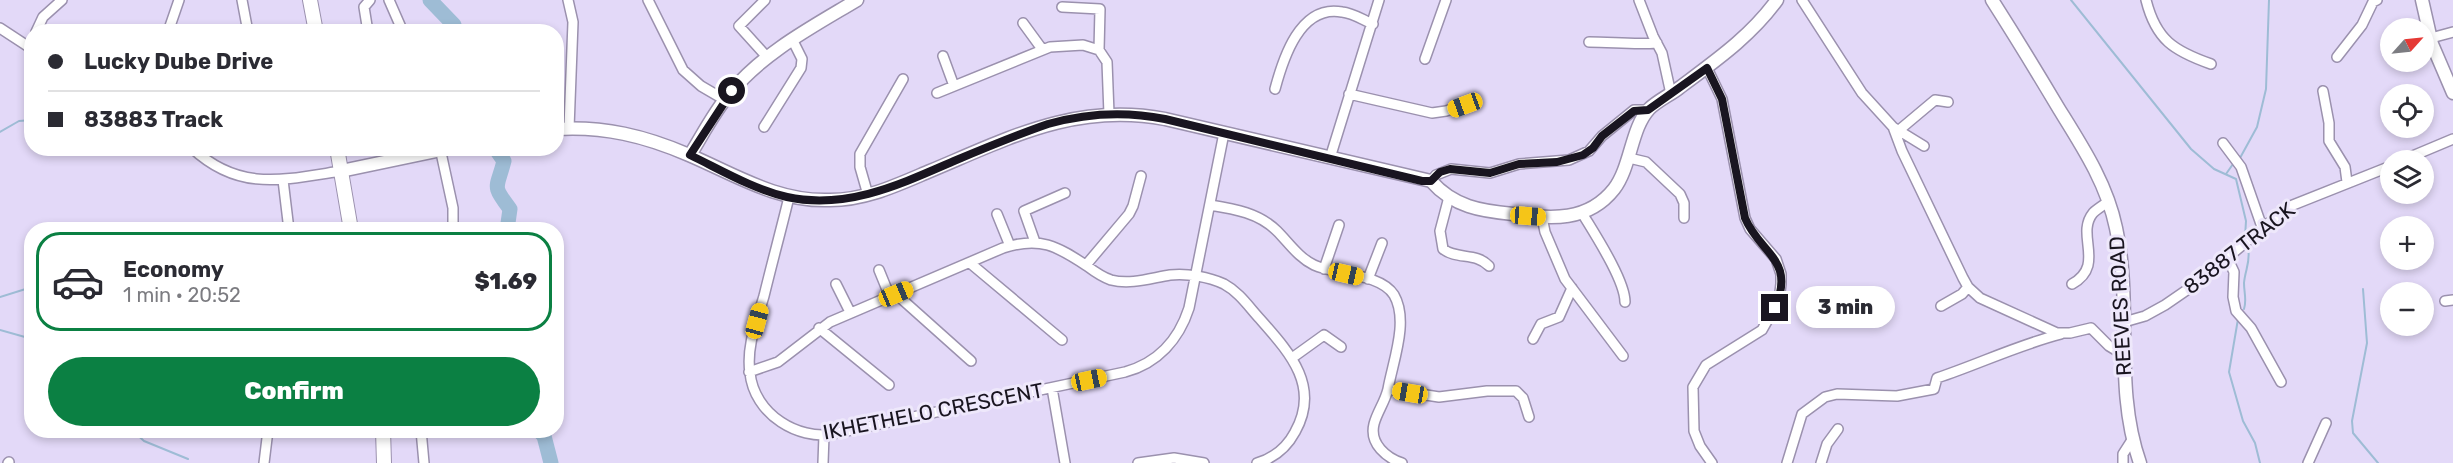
<!DOCTYPE html>
<html lang="en">
<head>
<meta charset="utf-8">
<style>
  :root { --surface:#fff; --page:#f7f7f7; --text:#2b2b33; --muted:#7c7c81; --line:#e1e1e2; --accent:#0b8043 }
  body { margin:0; font-family:Rubik,sans-serif; background:var(--page); color:var(--text); height:100vh; display:flex; flex-direction:column; font-size:22px; white-space:nowrap }
  * { box-sizing:border-box; margin:0 }
  p { font-size:20px; color:var(--muted) }
  .icon { flex:none; width:33px; height:33px; fill:none; stroke:currentColor; stroke-width:2; stroke-linecap:round; stroke-linejoin:round }
  .map { position:relative; flex:1; overflow:hidden }
  .details { position:absolute; left:24px; top:222px; width:540px; height:216px; display:flex; flex-direction:column; background:var(--surface); border-radius:24px; box-shadow:0 3px 9px #0003 }
  .details>* { flex:none }
  .hud { position:absolute; left:24px; top:24px; width:540px; height:132px; border-radius:24px; box-shadow:0 3px 9px #0003; display:grid; align-content:center; height:132px; padding:0 24px; background:var(--surface) }
  .needle { width:39px; rotate:63deg }
  .buttons { position:absolute; left:2380px; top:18px; display:grid; gap:12px }
  .buttons a { display:grid; place-items:center; width:54px; height:54px; border-radius:50%; background:var(--surface); box-shadow:0 3px 9px #0003; font-size:30px }
  .end { position:absolute; width:27px; height:27px; margin:-14px; border:8px solid #191520; background:#fff; box-shadow:0 0 0 3px #fff }
  .from { border-radius:50% }
  .bubble { position:absolute; height:42px; border-radius:21px; background:var(--surface); box-shadow:0 3px 9px #0003; font-size:20px; font-weight:800; line-height:42px; text-align:center }
  .car { position:absolute; width:18px; height:36px; margin:-18px -9px; border-radius:8px; box-shadow:0 0 4px 2px #0007; background:linear-gradient(#f5c518 24%,#345 0 40%,#f5c518 0 76%,#345 0 86%,#f5c518 0) }
  .hud b { display:flex; align-items:center; gap:21px; height:57px; font-size:22px }
  .hud b+b { border-top:2px solid var(--line) }
  .hud i { width:15px; height:15px; background:var(--text) }
  ul { padding:10px 0 0; list-style:none }
  li { display:flex; align-items:center; gap:18px; height:99px; margin:0 12px 9px; padding:0 12px; border:3px solid transparent; border-radius:24px }
  li div { flex:1 }
  li b { display:block; font-size:22px }
  li em { font-style:normal; font-weight:800 }
  li.active { border-color:var(--accent) }
  li>.icon { width:54px; height:54px; stroke-width:1.5 }
  .action { display:flex; gap:12px; margin-top:auto; padding:12px 24px }
  .action a { flex:1; height:69px; border-radius:36px; background:var(--accent); color:#fff; font-size:24px; font-weight:800; line-height:69px; text-align:center }
  .map>svg:first-child { display:block }
  .lines { fill:none; stroke-linecap:round; stroke-linejoin:round }
  .stream { stroke:#9ebcd5; stroke-width:2 }
  .river { stroke:#9ebcd5; stroke-width:15 }
  .minor-casing { stroke:#9b91ae; stroke-width:12 }
  .tertiary-casing { stroke:#9b91ae; stroke-width:15 }
  .secondary-casing { stroke:#9b91ae; stroke-width:16 }
  .minor { stroke:#fff; stroke-width:9 }
  .tertiary { stroke:#fff; stroke-width:12 }
  .secondary { stroke:#fff; stroke-width:14 }
  .route { stroke:#191520; stroke-width:8 }
  .labels { text-anchor:middle; dominant-baseline:central; stroke-width:6; stroke-linejoin:round; paint-order:stroke }
  .street-label { font-size:21px; fill:#191520; stroke:#eee8fb }
</style>
</head>
<body>
<div class="map">
<svg width="2453" height="463" viewBox="0 0 2453 463">
  <rect width="100%" height="100%" fill="#e3d9f8"/>
  <g class="lines">
    <!-- stream -->
    <path class="stream" d="M 2071,0 L 2191,149 L 2214,169 L 2236,179 L 2246,221 L 2245,237
      M 0,132 L 19,121 L 32,120
      M 2240,158 L 2257,127 L 2266,89 L 2269,0
      M 2226,174 L 2233,164
      M 2363,289 L 2367,343 L 2352,421 L 2353,433 L 2378,463
      M 0,297 L 32,287
      M 2244,309 C 2247,300 2244,293 2244,283 C 2245,270 2251,261 2248,248
      M 2238,319 L 2229,372 L 2243,421 L 2255,443 L 2260,463
      M 0,330 L 32,339
      M 132,430 L 144,441 L 188,459"/>
    <!-- river -->
    <path class="river" d="M 430,0 L 454,25 L 456,32
      M 495,148 L 504,161 C 497,189 491,184 510,209 L 507,230
      M 538,430 L 544,436 L 551,463"/>
    <defs>
      <path id="minor" d="M 242,0 L 248,32
        M 389,0 L 403,32
        M 568,0 L 573,22 L 569,128
        M 648,0 L 683,70 L 701,86 L 725,100
        M 765,0 L 739,26 L 767,57
        M 1639,0 L 1653,36 L 1662,53 L 1671,94
        M 1802,0 L 1862,93 L 1893,127 L 1924,146
        M 2146,0 C 2156,40 2174,51 2211,64
        M 1062,7 L 1100,9 L 1099,50
        M 1023,23 L 1042,49
        M 0,28 L 32,49
        M 36,32 L 43,17 L 62,0
        M 168,32 L 179,0
        M 368,32 L 364,7 L 370,0
        M 2431,38 L 2453,32
        M 1589,42 C 1612,42 1634,45 1657,43
        M 943,56 L 954,86
        M 2337,57 L 2362,25 L 2373,2 L 2377,0
        M 1425,59 L 1446,0
        M 1707,68 L 1722,99 L 1745,218 L 1750,229 L 1776,259 L 1781,274 L 1781,284 L 1779,300 L 1762,330 L 1706,365 L 1693,387 L 1694,431 L 1700,446 L 1712,463
        M 1275,89 C 1283,59 1300,4 1342,12 C 1353,13 1363,20 1373,24
        M 2323,91 L 2329,123 L 2329,141 L 2345,167 L 2347,182
        M 937,93 L 1050,47 L 1083,45 L 1099,50 L 1107,62 L 1109,114
        M 1349,94 L 1432,113 L 1446,111 L 1465,105
        M 764,127 L 801,68 L 802,59 L 792,39
        M 1893,127 L 1902,151 L 1963,278 L 1968,287 L 1980,298 L 2057,333 L 2070,333 L 2091,328 L 2109,346 L 2124,355
        M 1898,131 L 1935,100 L 1948,102
        M 2223,143 L 2241,167 L 2262,227
        M 192,148 C 239,192 283,180 341,171
        M 440,148 L 453,208 L 453,230
        M 1330,158 L 1379,0
        M 1629,158 L 1646,162 L 1680,194 L 1684,203 L 1684,218
        M 2403,160 L 2453,139
        M 283,180 L 289,230
        M 1431,181 L 1436,175 L 1451,169 L 1490,173 L 1519,164 L 1569,160 L 1589,151 L 1602,136 L 1634,110 L 1648,110
        M 868,195 L 860,167 L 860,154 L 903,79
        M 789,197 C 781,230 772,263 764,296 C 757,320 746,347 750,373 C 752,393 764,411 781,422 C 796,432 815,437 833,434 L 1125,372 C 1158,363 1179,339 1189,308 L 1224,133
        M 1449,197 L 1440,231 L 1443,249 C 1457,260 1476,252 1489,266
        M 1210,205 C 1235,209 1259,213 1277,231 C 1289,243 1299,258 1314,265 C 1336,275 1380,273 1394,295 C 1409,321 1393,361 1388,389 L 1439,397 L 1487,391 L 1516,391 L 1523,398 L 1529,417
        M 1582,213 C 1594,233 1625,280 1625,302
        M 997,214 L 1010,246
        M 1542,217 L 1545,232 L 1565,279 L 1623,356
        M 1035,242 L 1024,211 L 1065,193
        M 2227,257 L 2234,272 L 2233,297 L 2236,311 L 2251,328 L 2281,382
        M 970,263 L 1062,340
        M 1086,265 L 1129,214 L 1133,206 L 1141,176
        M 1324,269 L 1339,225
        M 879,270 L 890,297
        M 1368,279 L 1382,243
        M 836,284 L 850,312
        M 2072,284 C 2106,265 2075,235 2093,213 C 2097,209 2104,205 2109,201
        M 896,294 L 971,361
        M 2445,301 L 2453,300
        M 1941,306 L 1962,294 L 1968,287
        M 2124,322 L 2145,316 L 2165,305 L 2197,283 L 2288,207 L 2391,166
        M 819,328 L 889,385
        M 1533,339 L 1541,324 L 1559,317 L 1572,288
        M 1292,358 L 1324,335 L 1341,347
        M 749,372 L 778,362 L 830,322 L 1003,248 C 1040,236 1057,246 1087,266 C 1095,272 1102,277 1111,280 C 1131,285 1151,278 1170,275 C 1187,273 1209,277 1224,284 C 1239,292 1249,307 1260,319 C 1289,352 1321,386 1295,432 C 1287,447 1274,458 1257,463
        M 1052,388 L 1065,463
        M 1388,389 C 1385,402 1377,412 1374,424 C 1369,444 1387,458 1402,463
        M 421,430 L 424,463
        M 8,463 L 9,462
        M 264,463 L 268,430
        M 823,463 L 824,435
        M 1138,463 L 1174,458 L 1204,463
        M 1787,463 L 1802,414 L 1825,397 L 1837,394 L 1897,396 L 1934,389 L 1937,378 C 1979,364 2018,345 2061,334
        M 1821,463 L 1827,444 L 1838,429
        M 2123,463 L 2123,454 L 2132,440
        M 2308,463 L 2326,423"/>
      <path id="tertiary" d="M 1992,0 C 2015,36 2037,72 2059,109 C 2082,146 2107,184 2116,228 C 2133,305 2113,387 2140,463
        M 2422,0 L 2432,44 L 2453,93
        M 556,129 C 604,126 645,136 689,155 C 736,175 777,202 830,200 C 866,200 897,185 930,171 C 1009,138 1076,102 1165,119 L 1431,181 C 1454,207 1481,211 1513,214 C 1551,219 1588,222 1614,189 C 1631,167 1631,128 1649,109 C 1657,101 1670,95 1679,88 C 1715,61 1750,37 1777,0
        M 690,155 C 703,134 714,112 730,93 C 764,52 812,27 857,0
        M 341,171 L 451,148"/>
      <path id="secondary" d="M 310,0 L 316,32
        M 337,148 L 351,230
        M 383,430 L 384,463"/>
    </defs>
    <!-- minor casing -->
    <use href="#minor" class="minor-casing"/>
    <!-- tertiary casing -->
    <use href="#tertiary" class="tertiary-casing"/>
    <!-- secondary casing -->
    <use href="#secondary" class="secondary-casing"/>
    <!-- minor -->
    <use href="#minor" class="minor"/>
    <!-- tertiary -->
    <use href="#tertiary" class="tertiary"/>
    <!-- secondary -->
    <use href="#secondary" class="secondary"/>
  </g>
  <g class="lines">
    <!-- route -->
    <path class="route" d="M 732,91 L 690,155 C 721,170 753,189 787,197 C 847,210 901,184 954,161 C 985,148 1016,135 1048,124 C 1087,113 1125,111 1165,119 L 1422,181 L 1431,181 L 1440,172 L 1450,169 L 1490,173 L 1519,164 L 1557,162 L 1583,155 L 1593,148 L 1602,136 L 1634,111 L 1648,110 L 1707,68 L 1722,99 L 1745,218 C 1760,254 1796,259 1775,308"/>
  </g>
  <g class="labels">
    <!-- street labels -->
    <g class="street-label">
      <text transform="translate(2239 248) rotate(-38)">83887 TRACK</text>
      <text transform="translate(2120 306) rotate(-93)">REEVES ROAD</text>
      <text transform="translate(933 411) rotate(-11)">IKHETHELO CRESCENT</text>
    </g>
  </g>
</svg>
<div class="buttons">
<a><svg class="needle" viewBox="-14 -14 28 28"><path d="M0-13l5 13h-10z" fill="#e53935"/><path d="M0 13l5-13h-10z" fill="#7c7c81"/></svg></a>
<a><svg class="icon" aria-label="locate" viewBox="0 0 24 24"><circle cx="12" cy="12" r="6"/><path d="M12 2v4M12 18v4M2 12h4M18 12h4"/></svg></a>
<a><svg class="icon" aria-label="layers" viewBox="0 0 24 24"><path d="M12 4l9 5-9 5-9-5zM3 14l9 5 9-5"/></svg></a>
<a>+</a>
<a>−</a>
</div>
<i class="end from" style="left:732px;top:91px"></i>
<i class="end" style="left:1775px;top:308px"></i>
<div class="bubble" style="left:1796px;top:286px;width:99px">3 min</div>
<i class="car" style="left:1465px;top:105px;rotate:250deg"></i>
<i class="car" style="left:1528px;top:216px;rotate:94deg"></i>
<i class="car" style="left:1346px;top:274px;rotate:103deg"></i>
<i class="car" style="left:896px;top:294px;rotate:67deg"></i>
<i class="car" style="left:757px;top:321px;rotate:15deg"></i>
<i class="car" style="left:1089px;top:380px;rotate:78deg"></i>
<i class="car" style="left:1410px;top:393px;rotate:280deg"></i>
<div class="hud">
<b><i class="from"></i>Lucky Dube Drive</b>
<b><i></i>83883 Track</b>
</div>
<section class="details">
<ul>
<li class="active"><svg class="icon" aria-label="car" viewBox="0 0 24 24"><path d="M5 17H2v-5l4-1 3-4h7l3 4 3 1v5h-3M9 17h6M6 11h13"/><circle cx="7" cy="17" r="2"/><circle cx="17" cy="17" r="2"/></svg><div><b>Economy</b><p>1 min · 20:52</p></div><em>$1.69</em></li>
</ul>
<div class="action"><a>Confirm</a></div>
</section>
</div>
</body>
</html>
